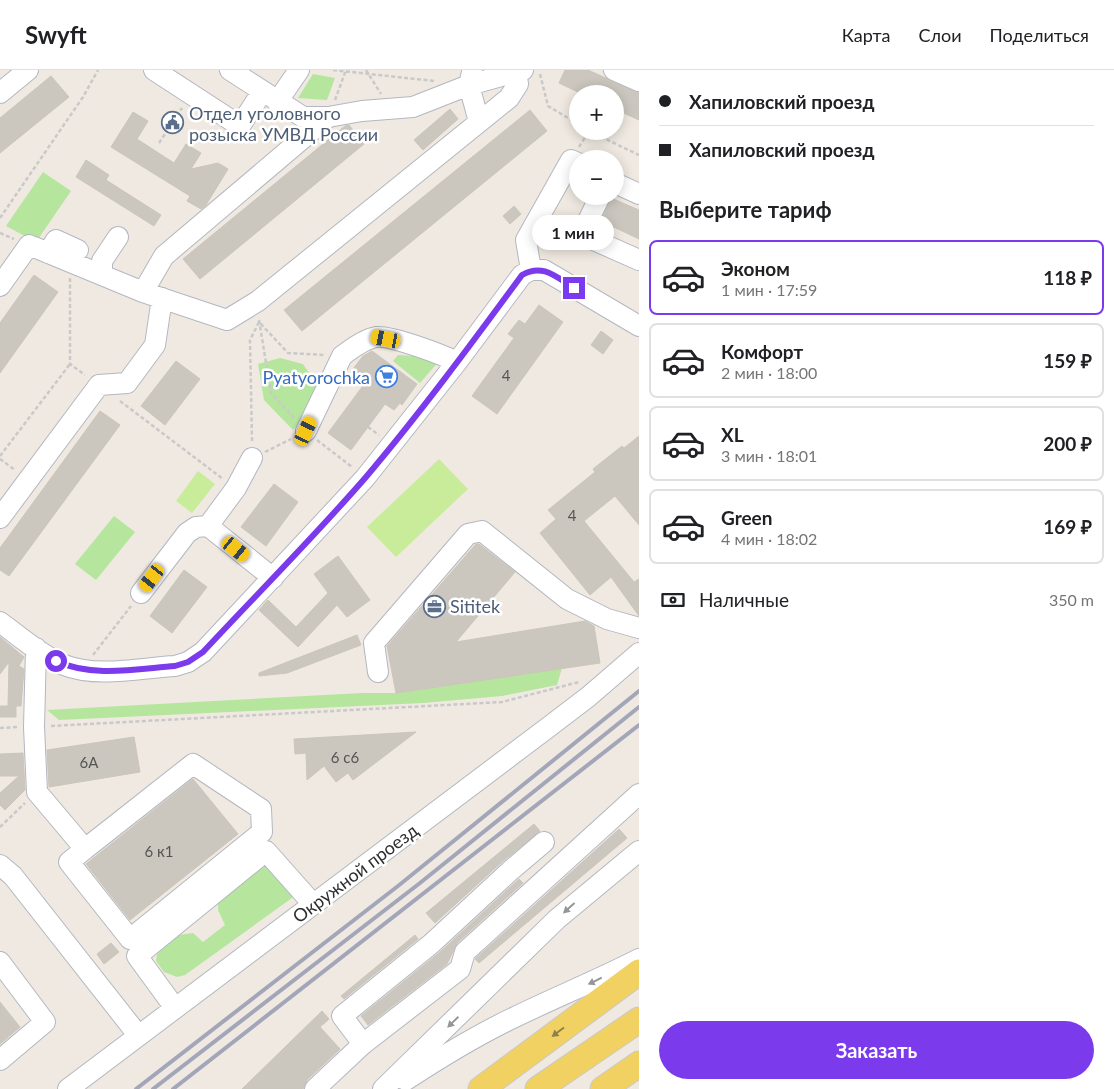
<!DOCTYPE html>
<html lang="ru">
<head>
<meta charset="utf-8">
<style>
  :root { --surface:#fff; --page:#f2f2f2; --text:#202124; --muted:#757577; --line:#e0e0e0; --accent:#7c3aed }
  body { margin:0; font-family:Lato,sans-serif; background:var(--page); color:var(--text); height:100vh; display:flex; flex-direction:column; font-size:19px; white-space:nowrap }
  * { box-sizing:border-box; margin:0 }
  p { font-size:16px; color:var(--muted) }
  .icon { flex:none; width:28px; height:28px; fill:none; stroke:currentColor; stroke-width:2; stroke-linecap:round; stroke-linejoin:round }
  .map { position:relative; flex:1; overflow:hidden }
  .panel { display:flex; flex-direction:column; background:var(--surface); width:475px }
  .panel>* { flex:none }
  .guide { display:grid; align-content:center; height:110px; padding:0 20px; background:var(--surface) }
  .fabs { position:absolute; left:569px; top:15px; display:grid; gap:10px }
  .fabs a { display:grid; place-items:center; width:55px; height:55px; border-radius:50%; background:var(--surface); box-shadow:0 2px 12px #0003; font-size:25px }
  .end { position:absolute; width:22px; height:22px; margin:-11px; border:6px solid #7c3aed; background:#fff; box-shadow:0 0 0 2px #fff }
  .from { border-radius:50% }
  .bubble { position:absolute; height:35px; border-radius:18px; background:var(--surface); box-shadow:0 2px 12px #0003; font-size:16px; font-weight:700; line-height:35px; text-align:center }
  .car { position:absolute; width:15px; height:30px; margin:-15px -8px; border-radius:6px; box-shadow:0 0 4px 1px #0007; background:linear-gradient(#f5c518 24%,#345 0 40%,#f5c518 0 76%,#345 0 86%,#f5c518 0) }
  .guide b { display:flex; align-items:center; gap:18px; height:48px; font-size:19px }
  .guide b+b { border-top:1px solid var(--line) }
  .guide i { width:12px; height:12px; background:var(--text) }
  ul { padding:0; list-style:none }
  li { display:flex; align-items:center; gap:15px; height:75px; margin:0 10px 8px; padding:0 10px; border:2px solid var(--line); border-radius:8px }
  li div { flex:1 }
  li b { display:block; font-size:19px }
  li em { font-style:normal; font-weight:700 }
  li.selected { border-color:var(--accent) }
  li>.icon { width:45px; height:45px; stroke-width:1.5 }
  h2 { padding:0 20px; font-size:22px; line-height:60px }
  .pay { display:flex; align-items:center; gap:12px; height:55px; padding:0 20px; font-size:19px }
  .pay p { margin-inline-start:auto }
  .action { display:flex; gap:10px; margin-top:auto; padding:10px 20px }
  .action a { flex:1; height:58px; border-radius:30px; background:var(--accent); color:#fff; font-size:20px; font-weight:700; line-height:58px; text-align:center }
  header { display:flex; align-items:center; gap:30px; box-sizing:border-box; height:70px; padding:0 25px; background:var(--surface); border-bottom:1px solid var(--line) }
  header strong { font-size:24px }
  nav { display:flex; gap:28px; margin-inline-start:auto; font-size:18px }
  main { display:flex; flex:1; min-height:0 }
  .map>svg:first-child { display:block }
  .green { fill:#b6e59e }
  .pitch { fill:#c9ec9a }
  .building { fill:#cbc7bf; stroke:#cbc5ba }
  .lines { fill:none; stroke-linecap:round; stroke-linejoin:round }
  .minor-casing { stroke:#b4b7c1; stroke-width:22 }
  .major-casing { stroke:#c9c9c9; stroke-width:27 }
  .path { stroke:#c9c9c9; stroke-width:2.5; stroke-dasharray:4 2.5; stroke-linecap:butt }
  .minor { stroke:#fff; stroke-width:20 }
  .major { stroke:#f2d163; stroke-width:25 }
  .rail { stroke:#a3a6b8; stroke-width:4 }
  .oneway { fill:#969696 }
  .oneway2 { fill:#908048 }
  .route { stroke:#7c3aed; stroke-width:6 }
  .labels { text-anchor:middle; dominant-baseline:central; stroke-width:5; stroke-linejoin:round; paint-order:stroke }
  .number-label { font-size:15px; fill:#555452 }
  .service-label { font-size:18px; fill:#4e5e75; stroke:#fff; text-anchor:start }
  .shop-label { font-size:18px; fill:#366cbe; stroke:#fff; text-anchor:end }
  .street-label { font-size:18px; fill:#2e2e2e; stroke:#fff }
</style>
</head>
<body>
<header>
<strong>Swyft</strong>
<nav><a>Карта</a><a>Слои</a><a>Поделиться</a></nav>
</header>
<main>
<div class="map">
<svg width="639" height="1019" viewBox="0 0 639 1019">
  <rect width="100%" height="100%" fill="#efe9e1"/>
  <!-- green -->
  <path class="green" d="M 313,4 L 335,8 L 327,30 L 298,28 Z
    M 43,102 L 71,121 L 36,172 L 6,156 Z
    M 398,285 L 433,287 L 440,290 L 420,313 L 393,291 Z
    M 280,288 L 303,294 L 322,322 L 293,360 L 264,330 L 258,294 Z
    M 114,446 L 135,462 L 96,510 L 75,494 Z
    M 562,598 L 557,615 L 502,626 L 423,633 L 59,650 L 47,640 L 362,623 L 396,623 Z
    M 272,795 L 294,822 L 292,828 L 185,905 L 177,907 L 164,902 L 156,891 L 157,884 L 179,865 L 193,863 L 203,872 L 225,855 L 218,840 L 218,833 C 233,820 252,798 272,795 Z"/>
  <!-- pitch -->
  <path class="pitch" d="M 439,389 L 468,419 L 396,487 L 367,457 Z
    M 198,401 L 215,414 L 192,443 L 176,431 Z"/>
  <!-- building -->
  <path class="building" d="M 565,0 L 588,0 L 639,23 L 639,50 L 615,39 L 615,24 L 582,24 L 559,13 Z
    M 51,6 L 69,27 L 0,83 L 0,48 Z
    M 450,39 L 458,49 L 423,80 L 414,70 Z
    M 530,40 L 547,61 L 302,261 L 284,240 Z
    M 133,42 L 148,51 L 137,69 L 174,93 L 186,74 L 201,83 L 191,99 L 218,93 L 228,99 L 206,135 L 201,139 L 187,131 L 190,126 L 111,77 Z
    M 349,55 L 364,74 L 200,209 L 183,189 L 345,56 Z
    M 86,90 L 109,105 L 106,110 L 161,145 L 154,156 L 76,107 Z
    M 611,128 L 639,140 L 639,169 L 601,151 Z
    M 514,136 L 521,144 L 510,154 L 503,146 Z
    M 34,205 L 58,222 L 0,303 L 0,253 Z
    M 539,235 L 563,252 L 497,344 L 472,326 L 514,268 L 508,264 L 519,250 L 525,254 Z
    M 601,261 L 613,270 L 603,284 L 591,275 Z
    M 372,281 L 417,314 L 402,335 L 400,333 L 394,340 L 385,334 L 351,380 L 328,363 L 362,317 L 350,308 L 355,301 L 353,299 L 363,286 Z
    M 176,291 L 200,309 L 165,355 L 141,336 Z
    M 100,341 L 120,355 L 9,506 L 0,500 L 0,478 Z
    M 639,366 L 639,455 L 615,426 L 584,451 L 634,512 L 639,509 L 639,546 L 611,507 L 590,525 L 540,463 L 556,449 L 548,440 L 595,402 L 593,399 L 622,376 L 624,378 Z
    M 274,414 L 298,432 L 266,476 L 241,457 Z
    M 476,474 L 479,474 L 515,502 L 456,572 L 585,551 L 594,556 L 600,593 L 396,623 L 387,576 Z
    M 338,486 L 370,530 L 347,547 L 337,535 L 298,577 L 259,540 L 268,530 L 296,557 L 328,523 L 314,504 Z
    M 184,500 L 207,517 L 172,563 L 150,546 Z
    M 357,565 L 361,575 L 287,603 L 259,606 L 259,603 Z
    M 0,567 L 24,587 L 19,596 L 24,599 L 21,636 L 8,636 L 9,592 L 0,604 Z
    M 0,636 L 16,636 L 16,647 L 0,647 Z
    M 416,662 L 353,710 L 348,703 L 336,712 L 324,696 L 307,710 L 306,683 L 295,684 L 294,669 Z
    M 134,667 L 140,702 L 49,717 L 47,680 Z
    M 23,683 L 25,720 L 5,740 L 0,735 L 0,723 L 19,706 L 0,706 L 0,684 Z
    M 193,709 L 238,764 L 130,850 L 86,794 Z
    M 534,754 L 540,761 L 503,791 L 435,853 L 426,843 Z
    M 619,759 L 627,768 L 479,893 L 475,889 Z
    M 519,809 L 523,813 L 457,873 L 447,894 L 368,955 L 361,946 L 439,883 Z
    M 415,865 L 418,869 L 344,929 L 341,926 Z
    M 111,873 L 119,882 L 104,894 L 97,884 Z
    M 0,932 L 20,957 L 0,974 Z
    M 322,941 L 329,949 L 320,957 L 340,979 L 307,1010 L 303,1019 L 242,1019 Z"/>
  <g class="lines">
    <defs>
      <path id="minor" d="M 154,0 L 240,56 L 262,22
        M 230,0 L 303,47 L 328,47
        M 614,0 L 639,11
        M 472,2 L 469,15 L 479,52
        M 0,23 L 28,0
        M 277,32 L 299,0
        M 615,113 L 639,124
        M 600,126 L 585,157 L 587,167 L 639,190
        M 34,177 L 143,222 L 227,250 L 258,231 L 509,28 L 518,14 L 516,2
        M 48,183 L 56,170 L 78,180
        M 531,200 L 526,170 L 571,90 L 578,93
        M 102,205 L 102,191 L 118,167
        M 0,216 L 29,175
        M 143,222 L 164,186 L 328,47 L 362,41 L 413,37 L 469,15 L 523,0
        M 306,361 L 342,286 C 351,279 365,269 376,267 C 391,265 443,285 457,292
        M 0,448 L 99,315 L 127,313 L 155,275 L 162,228
        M 208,456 L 236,418 L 252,388
        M 141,523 L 187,463 L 196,457 L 208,456 L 273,508
        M 0,552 C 20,567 41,585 64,595 C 96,608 141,598 175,596 L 188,592 L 203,582 L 365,408 L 457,292 L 522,205 L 531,200 L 544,200 L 639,256
        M 36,578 L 34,657 L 37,722 L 85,779 L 193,694 L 261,739 L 262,762 L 130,869 L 69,792 L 85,779
        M 378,602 L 374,573 L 468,464 L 482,461 L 567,529 L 607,549 L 639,558
        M 0,795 L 13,806 L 138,965
        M 0,892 L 45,952 L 0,990
        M 175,938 L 137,886 L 266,781 L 313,834
        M 363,974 L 460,899 L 465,882 L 639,724
        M 406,1010 C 441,987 477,965 515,947 C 556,927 598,910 639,889
        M 68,1019 L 546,659 L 588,627 L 639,583
        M 315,1019 L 363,974 L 342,946 L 431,874 L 511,800 L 544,772
        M 383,1019 L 557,849 L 639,781"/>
      <path id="major" d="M 481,1019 L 639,902
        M 538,1019 L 639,950
        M 603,1019 L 639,994"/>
    </defs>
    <!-- minor casing -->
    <use href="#minor" class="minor-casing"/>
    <!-- major casing -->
    <use href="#major" class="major-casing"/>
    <!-- path -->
    <path class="path" d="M 333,0 L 434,11
      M 366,0 L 381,24
      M 540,4 L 548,36 L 578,54
      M 335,30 L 346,0
      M 589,61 L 639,85
      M 159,73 L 182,38
      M 579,77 L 589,61
      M 0,148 L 83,27 L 98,0
      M 0,163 L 14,169
      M 70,208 L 70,294 L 85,305
      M 259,250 L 271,323 L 295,349
      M 120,331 L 223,409
      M 368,357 L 379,365
      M 317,370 L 352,397
      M 252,371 L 250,270 L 259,252 L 288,283 L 325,285
      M 265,382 L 291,369
      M 0,386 L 70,294
      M 0,389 L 15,400
      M 93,585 L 131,536
      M 51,656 L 502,632 L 579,612
      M 0,658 L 18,657
      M 0,757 L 25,733"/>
    <!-- minor -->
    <use href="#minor" class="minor"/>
    <!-- major -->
    <use href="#major" class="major"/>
    <!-- rail -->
    <path class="rail" d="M 136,1019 L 398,816 L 639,621
      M 153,1019 L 420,813 L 639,637
      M 173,1019 L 639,655"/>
  </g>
  <!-- one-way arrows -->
  <defs><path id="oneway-solid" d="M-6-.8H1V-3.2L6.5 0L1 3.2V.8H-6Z" transform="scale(1.25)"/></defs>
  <g class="oneway">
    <use href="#oneway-solid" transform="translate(569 838) rotate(138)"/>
    <use href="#oneway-solid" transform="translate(595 911) rotate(154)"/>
    <use href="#oneway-solid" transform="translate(453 952) rotate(136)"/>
  </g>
  <use class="oneway2" href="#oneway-solid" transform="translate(558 962) rotate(143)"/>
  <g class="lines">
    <!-- route -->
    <path class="route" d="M 56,591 C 93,608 136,599 175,596 L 188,592 L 203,582 C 257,524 314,467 366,407 C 421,342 472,273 522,205 C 543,193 556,207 574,218"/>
  </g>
  <!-- icons -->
  <defs>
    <symbol id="civic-ring" viewBox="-11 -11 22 22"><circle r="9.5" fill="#fff" stroke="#5c6f8a" stroke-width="1.5"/><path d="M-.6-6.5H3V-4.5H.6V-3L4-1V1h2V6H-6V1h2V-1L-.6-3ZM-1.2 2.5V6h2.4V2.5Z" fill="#5c6f8a"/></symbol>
    <symbol id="supermarket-ring" viewBox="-11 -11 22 22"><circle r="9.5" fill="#fff" stroke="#3f7fe0" stroke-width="1.5"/><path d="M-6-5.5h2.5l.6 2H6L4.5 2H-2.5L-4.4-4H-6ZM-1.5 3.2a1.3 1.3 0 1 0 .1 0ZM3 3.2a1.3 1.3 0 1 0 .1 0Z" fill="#3f7fe0"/></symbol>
    <symbol id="office-ring" viewBox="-11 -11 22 22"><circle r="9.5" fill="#fff" stroke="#5c6f8a" stroke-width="1.5"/><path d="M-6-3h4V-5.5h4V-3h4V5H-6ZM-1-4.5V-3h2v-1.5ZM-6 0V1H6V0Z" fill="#5c6f8a"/></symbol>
  </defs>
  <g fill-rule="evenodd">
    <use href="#civic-ring" x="160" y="40" width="25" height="25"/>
    <use href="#supermarket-ring" x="374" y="294" width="25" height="25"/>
    <use href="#office-ring" x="422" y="524" width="25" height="25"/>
  </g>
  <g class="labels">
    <!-- number labels -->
    <g class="number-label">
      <text x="506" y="305">4</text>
      <text x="572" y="445">4</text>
      <text x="345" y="687">6 с6</text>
      <text x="89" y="692">6А</text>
      <text x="159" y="781">6 к1</text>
    </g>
    <!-- service labels -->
    <g class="service-label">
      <text x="189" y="43">Отдел уголовного<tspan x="189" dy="21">розыска УМВД России</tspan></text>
      <text x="450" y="536">Sititek</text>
    </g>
    <!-- shop labels -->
    <g class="shop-label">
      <text x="370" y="307">Pyatyorochka</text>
    </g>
    <!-- street labels -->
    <g class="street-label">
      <text transform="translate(355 803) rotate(-37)">Окружной проезд</text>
    </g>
  </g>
</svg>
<div class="fabs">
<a>+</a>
<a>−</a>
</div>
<i class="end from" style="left:56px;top:591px"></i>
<i class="end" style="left:574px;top:218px"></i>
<div class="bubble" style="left:532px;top:145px;width:82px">1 мин</div>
<i class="car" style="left:386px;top:269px;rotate:281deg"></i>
<i class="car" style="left:306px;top:361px;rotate:25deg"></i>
<i class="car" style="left:236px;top:479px;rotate:129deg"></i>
<i class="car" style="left:152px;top:508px;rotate:217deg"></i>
</div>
<section class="panel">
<div class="guide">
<b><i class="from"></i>Хапиловский проезд</b>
<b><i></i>Хапиловский проезд</b>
</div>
<h2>Выберите тариф</h2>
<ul>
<li class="selected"><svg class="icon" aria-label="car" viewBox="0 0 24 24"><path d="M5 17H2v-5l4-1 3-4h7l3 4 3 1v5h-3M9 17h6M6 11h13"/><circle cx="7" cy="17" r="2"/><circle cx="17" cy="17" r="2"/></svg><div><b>Эконом</b><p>1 мин · 17:59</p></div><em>118 ₽</em></li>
<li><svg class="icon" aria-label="car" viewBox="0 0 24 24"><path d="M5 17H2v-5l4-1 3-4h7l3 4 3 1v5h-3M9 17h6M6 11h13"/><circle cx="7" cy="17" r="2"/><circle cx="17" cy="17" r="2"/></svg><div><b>Комфорт</b><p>2 мин · 18:00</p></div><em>159 ₽</em></li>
<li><svg class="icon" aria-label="car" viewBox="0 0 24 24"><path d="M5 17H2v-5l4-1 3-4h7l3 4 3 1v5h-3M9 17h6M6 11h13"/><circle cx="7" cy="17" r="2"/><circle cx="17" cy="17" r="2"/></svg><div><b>XL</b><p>3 мин · 18:01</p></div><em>200 ₽</em></li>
<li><svg class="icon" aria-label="car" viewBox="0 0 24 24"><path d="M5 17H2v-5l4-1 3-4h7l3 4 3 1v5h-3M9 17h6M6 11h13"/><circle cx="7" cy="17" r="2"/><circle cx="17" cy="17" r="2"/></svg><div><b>Green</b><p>4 мин · 18:02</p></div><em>169 ₽</em></li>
</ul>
<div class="pay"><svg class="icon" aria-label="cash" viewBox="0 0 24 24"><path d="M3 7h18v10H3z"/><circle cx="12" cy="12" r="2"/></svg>Наличные<p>350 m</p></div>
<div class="action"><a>Заказать</a></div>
</section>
</main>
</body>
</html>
